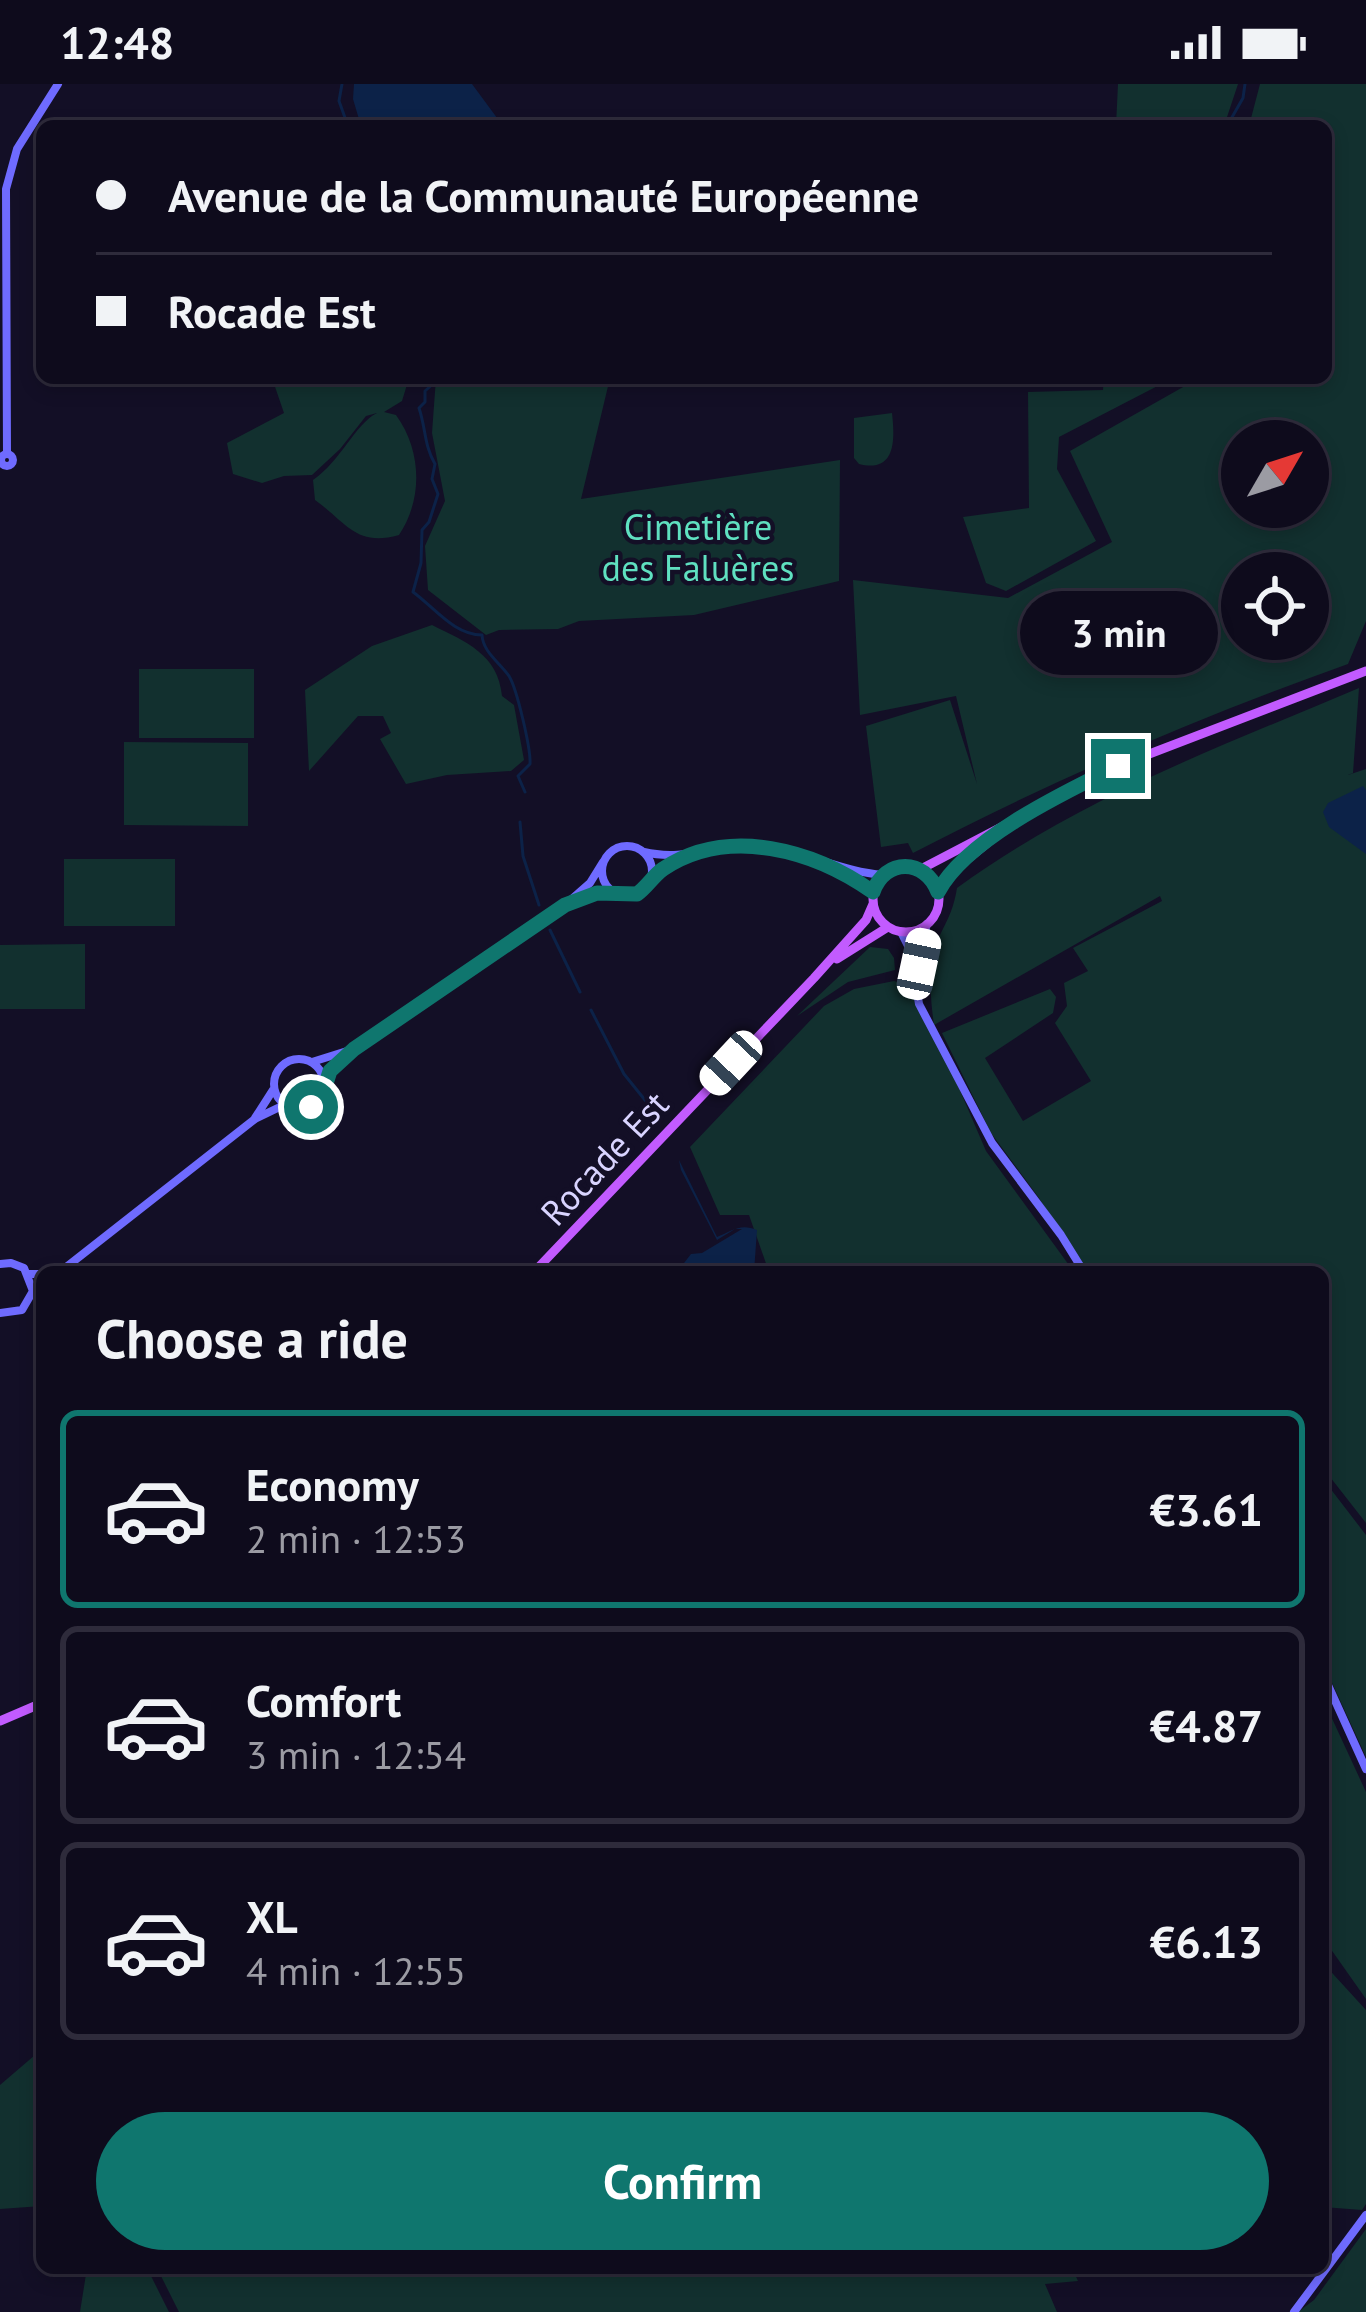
<!DOCTYPE html>
<html lang="en">
<head>
<meta charset="utf-8">
<style>
  :root { --surface:#0e0b1c; --page:#171425; --text:#f1f3f6; --muted:#9b9ba3; --line:#2e2b3b; --accent:#0f766e }
  body { margin:0; font-family:"PT Sans",sans-serif; background:var(--page); color:var(--text); height:100vh; display:flex; flex-direction:column; font-size:45px; white-space:nowrap }
  * { box-sizing:border-box; margin:0 }
  p { font-size:39px; color:var(--muted) }
  .icon { flex:none; width:66px; height:66px; fill:none; stroke:currentColor; stroke-width:2; stroke-linecap:round; stroke-linejoin:round }
  .map { position:relative; flex:1; overflow:hidden }
  .sheet { position:absolute; left:36px; top:1182px; width:1293px; height:1008px; display:flex; flex-direction:column; background:var(--surface); border-radius:18px; box-shadow:0 6px 18px #0003,0 0 0 3px var(--line) }
  .sheet>* { flex:none }
  .hud { position:absolute; left:36px; top:36px; width:1296px; height:264px; border-radius:18px; box-shadow:0 6px 18px #0003,0 0 0 3px var(--line); display:grid; align-content:center; height:264px; padding:0 60px; background:var(--surface) }
  .needle { width:78px; rotate:51deg }
  .fabs { position:absolute; left:1221px; top:336px; display:grid; gap:24px }
  .fabs a { display:grid; place-items:center; width:108px; height:108px; border-radius:50%; background:var(--surface); box-shadow:0 6px 18px #0003,0 0 0 3px var(--line); font-size:60px }
  .end { position:absolute; width:54px; height:54px; margin:-27px; border:15px solid #0f766e; background:#fff; box-shadow:0 0 0 6px #fff }
  .from { border-radius:50% }
  .bubble { position:absolute; height:84px; border-radius:42px; background:var(--surface); box-shadow:0 6px 18px #0003,0 0 0 3px var(--line); font-size:39px; font-weight:600; line-height:84px; text-align:center }
  .car { position:absolute; width:36px; height:72px; margin:-36px -18px; border-radius:15px; box-shadow:0 0 9px 3px #0007; background:linear-gradient(#fff 24%,#345 0 40%,#fff 0 76%,#345 0 86%,#fff 0) }
  .hud b { display:flex; align-items:center; gap:42px; height:114px; font-size:45px }
  .hud b+b { border-top:3px solid var(--line) }
  .hud i { width:30px; height:30px; background:var(--text) }
  ul { padding:0; list-style:none }
  li { display:flex; align-items:center; gap:36px; height:198px; margin:0 24px 18px; padding:0 36px; border:6px solid var(--line); border-radius:18px }
  li div { flex:1 }
  li b { display:block; font-size:45px }
  li em { font-style:normal; font-weight:600 }
  li.on { border-color:var(--accent) }
  li>.icon { width:108px; height:108px; stroke-width:1.5 }
  h2 { padding:0 60px; font-size:54px; line-height:144px }
  .action { display:flex; gap:24px; margin-top:auto; padding:24px 60px }
  .action a { flex:1; height:138px; border-radius:72px; background:var(--accent); color:#fff; font-size:48px; font-weight:600; line-height:138px; text-align:center }
  .status { display:flex; justify-content:space-between; align-items:center; height:84px; padding:0 60px; background:var(--surface); direction:ltr }
  .status svg { height:33px; fill:currentColor }
  .map>svg:first-child { display:block }
  .green { fill:#12302f; fill-rule:evenodd }
  .water { fill:#0c2248 }
  .lines { fill:none; stroke-linecap:round; stroke-linejoin:round }
  .stream { stroke:#0c2248; stroke-width:3 }
  .secondary { stroke:#6f6bff; stroke-width:8 }
  .primary { stroke:#c25bff; stroke-width:9 }
  .route { stroke:#0f766e; stroke-width:15 }
  .labels { text-anchor:middle; dominant-baseline:central; stroke-width:9; stroke-linejoin:round; paint-order:stroke }
  .park-label { font-size:36px; fill:#5fe0c0; stroke:#130f26 }
  .street-label { font-size:36px; fill:#d9d4ff; stroke:#130f26 }
</style>
</head>
<body>
<div class="status"><b>12:48</b><svg viewBox="0 0 49 12"><path d="M0 12V9h3v3zM5 12V6h3v6zM10 12V3h3v9zM15 12V0h3v12zM26 1h20v11H26zM47 4h2v5h-2z"/></svg></div>
<div class="map">
<svg width="1366" height="2228" viewBox="0 0 1366 2228">
  <rect width="100%" height="100%" fill="#130f26"/>
  <!-- green -->
  <path class="green" d="M 1118,0 L 1238,0 L 1224,42 L 1116,42 Z
    M 1260,0 L 1366,0 L 1366,537 L 1348,580 C 1199,633 1053,696 913,769 L 908,759 L 881,763 L 866,642 L 950,616 L 977,700 L 956,612 L 860,631 L 853,496 L 1008,514 L 1112,458 L 1070,367 L 1199,294 L 1326,294 L 1326,42 L 1249,42 ZM 1242,357 L 1308,357 L 1308,423 L 1242,423 ZM 1242,489 L 1308,489 L 1308,555 L 1242,555 Z
    M 272,294 L 409,294 L 402,317 L 384,328 L 396,331 C 422,367 423,415 399,451 C 356,463 347,439 315,416 L 313,396 C 341,377 355,340 377,329 L 366,332 L 340,365 L 312,391 L 284,392 L 262,399 L 233,390 L 227,359 L 284,329 Z
    M 436,294 L 610,294 L 581,415 L 840,376 L 839,497 L 694,531 L 579,537 L 558,545 L 499,546 L 486,551 L 428,506 L 425,462 L 445,417 L 432,349 Z
    M 1104,294 L 1173,294 L 1059,353 L 1057,385 L 1096,457 L 1006,507 L 986,499 L 963,433 L 1029,424 L 1028,308 L 1103,306 Z
    M 892,329 C 895,356 896,389 859,380 L 854,374 L 854,334 Z
    M 432,541 C 466,558 498,570 502,612 L 514,621 L 524,676 L 511,687 L 447,691 L 406,700 L 380,655 L 391,649 L 383,632 L 358,632 L 309,687 L 305,606 L 372,562 Z
    M 139,585 L 254,585 L 254,654 L 139,654 Z
    M 1359,604 L 1353,689 L 1348,691 L 1366,685 L 1366,1439 L 1323,1384 L 1323,1188 L 1084,1188 L 1039,1114 L 991,1049 L 942,949 L 1050,905 L 1056,913 L 1053,929 L 985,974 L 1023,1037 L 1091,997 L 1055,939 L 1067,922 L 1064,899 L 1088,887 L 1073,864 L 1162,817 L 1160,812 L 934,941 C 930,912 927,878 940,851 C 949,833 954,823 957,804 C 1080,714 1220,663 1359,604 Z
    M 124,658 L 248,659 L 248,742 L 124,741 Z
    M 64,775 L 175,775 L 175,842 L 64,842 Z
    M 85,860 L 85,925 L 0,925 L 0,861 Z
    M 870,863 L 888,865 L 894,874 L 895,886 L 848,898 L 797,932 Z
    M 894,897 L 916,904 L 986,1067 L 1074,1188 L 769,1188 L 749,1131 L 720,1131 L 690,1063 L 824,922 L 854,905 Z
    M 1323,1395 L 1366,1451 L 1366,1673 L 1323,1579 Z
    M 1323,1615 L 1366,1708 L 1366,1915 L 1323,1854 Z
    M 1323,1879 L 1366,1926 L 1366,2120 L 1362,2126 L 1323,2123 Z
    M 42,1965 L 42,2122 L 0,2125 L 0,2001 Z
    M 1366,2145 L 1366,2228 L 1298,2228 L 1314,2216 Z
    M 87,2184 L 147,2184 L 169,2228 L 80,2228 Z
    M 157,2184 L 1072,2184 L 1078,2197 L 1045,2200 L 1057,2228 L 179,2228 Z"/>
  <!-- water -->
  <path class="water" d="M 354,0 L 472,0 L 503,42 L 361,42 L 353,15 Z
    M 1363,702 L 1366,706 L 1366,770 L 1329,743 L 1323,728 L 1328,719 Z
    M 679,1076 L 717,1153 C 732,1147 740,1139 757,1146 L 754,1188 L 687,1186 L 684,1179 L 691,1170 L 702,1169 L 742,1145 L 735,1145 L 717,1156 L 681,1086 Z"/>
  <g class="lines">
    <!-- stream -->
    <path class="stream" d="M 342,0 L 339,17 L 348,42
      M 1227,42 L 1243,14 L 1245,0
      M 432,294 L 434,299 L 425,307 L 425,318 L 419,324 C 426,345 424,361 435,380 L 432,395 L 438,410 L 429,438 L 422,446 L 421,479 L 413,508 C 435,524 454,551 482,551 C 483,568 499,578 509,592 C 517,605 531,665 530,680 L 518,692 L 525,708
      M 520,738 L 523,772 L 539,821
      M 550,846 L 580,908
      M 591,926 L 624,990 L 657,1031"/>
    <!-- secondary -->
    <path class="secondary" d="M1 376a6 6 0 1 1 12 0a6 6 0 1 1-12 0Z
      M 7,370 L 6,105 L 17,65 L 58,0
      M602 787a25 25 0 1 1 50 0a25 25 0 1 1-50 0Z
      M 644,768 C 685,778 723,759 764,763 C 805,767 842,788 883,791
      M 834,784 L 873,808
      M 652,794 L 686,774
      M 572,818 L 612,807
      M 901,848 L 910,866 L 919,920 L 992,1059 L 1061,1151 L 1084,1188
      M 915,886 L 927,840
      M274 1000a25 25 0 1 1 50 0a25 25 0 1 1-50 0Z
      M 312,978 L 347,967
      M 324,997 L 354,965 L 565,821 L 590,799 L 603,778
      M 255,1034 L 273,1006
      M 0,1180 L 11,1179 L 24,1184 L 33,1207 L 22,1226 L 0,1229
      M 60,1188 L 255,1035 L 284,1021
      M 29,1190 L 42,1190
      M 1323,1590 L 1366,1685
      M 1294,2228 L 1366,2131"/>
    <!-- primary -->
    <path class="primary" d="M873 815a33 33 0 1 1 66 0a33 33 0 1 1-66 0Z
      M 921,785 L 1118,682 L 1366,587
      M 938,808 L 947,792 L 996,752
      M 837,875 L 888,843
      M 534,1188 L 814,894 L 866,836 L 873,820
      M 0,1637 L 42,1619"/>
  </g>
  <g class="lines">
    <!-- route -->
    <path class="route" d="M 311,1023 L 322,1012 L 330,987 L 354,965 L 565,821 L 597,809 L 637,810 C 647,803 653,792 663,785 C 729,741 815,767 873,808 C 885,774 925,774 938,808 C 966,755 1065,708 1118,682"/>
  </g>
  <g class="labels">
    <!-- park labels -->
    <g class="park-label">
      <text x="698" y="442">Cimetière<tspan x="698" dy="41">des Faluères</tspan></text>
    </g>
    <!-- street labels -->
    <g class="street-label">
      <text transform="translate(604 1074) rotate(-47)">Rocade Est</text>
    </g>
  </g>
</svg>
<div class="fabs">
<a><svg class="needle" viewBox="-14 -14 28 28"><path d="M0-13l5 13h-10z" fill="#e53935"/><path d="M0 13l5-13h-10z" fill="#9b9ba3"/></svg></a>
<a><svg class="icon" aria-label="locate" viewBox="0 0 24 24"><circle cx="12" cy="12" r="6"/><path d="M12 2v4M12 18v4M2 12h4M18 12h4"/></svg></a>
</div>
<i class="end from" style="left:311px;top:1023px"></i>
<i class="end" style="left:1118px;top:682px"></i>
<div class="bubble" style="left:1020px;top:507px;width:198px">3 min</div>
<i class="car" style="left:919px;top:880px;rotate:12deg"></i>
<i class="car" style="left:731px;top:979px;rotate:223deg"></i>
<div class="hud">
<b><i class="from"></i>Avenue de la Communauté Européenne</b>
<b><i></i>Rocade Est</b>
</div>
<section class="sheet">
<h2>Choose a ride</h2>
<ul>
<li class="on"><svg class="icon" aria-label="car" viewBox="0 0 24 24"><path d="M5 17H2v-5l4-1 3-4h7l3 4 3 1v5h-3M9 17h6M6 11h13"/><circle cx="7" cy="17" r="2"/><circle cx="17" cy="17" r="2"/></svg><div><b>Economy</b><p>2 min · 12:53</p></div><em>€3.61</em></li>
<li><svg class="icon" aria-label="car" viewBox="0 0 24 24"><path d="M5 17H2v-5l4-1 3-4h7l3 4 3 1v5h-3M9 17h6M6 11h13"/><circle cx="7" cy="17" r="2"/><circle cx="17" cy="17" r="2"/></svg><div><b>Comfort</b><p>3 min · 12:54</p></div><em>€4.87</em></li>
<li><svg class="icon" aria-label="car" viewBox="0 0 24 24"><path d="M5 17H2v-5l4-1 3-4h7l3 4 3 1v5h-3M9 17h6M6 11h13"/><circle cx="7" cy="17" r="2"/><circle cx="17" cy="17" r="2"/></svg><div><b>XL</b><p>4 min · 12:55</p></div><em>€6.13</em></li>
</ul>
<div class="action"><a>Confirm</a></div>
</section>
</div>
</body>
</html>
